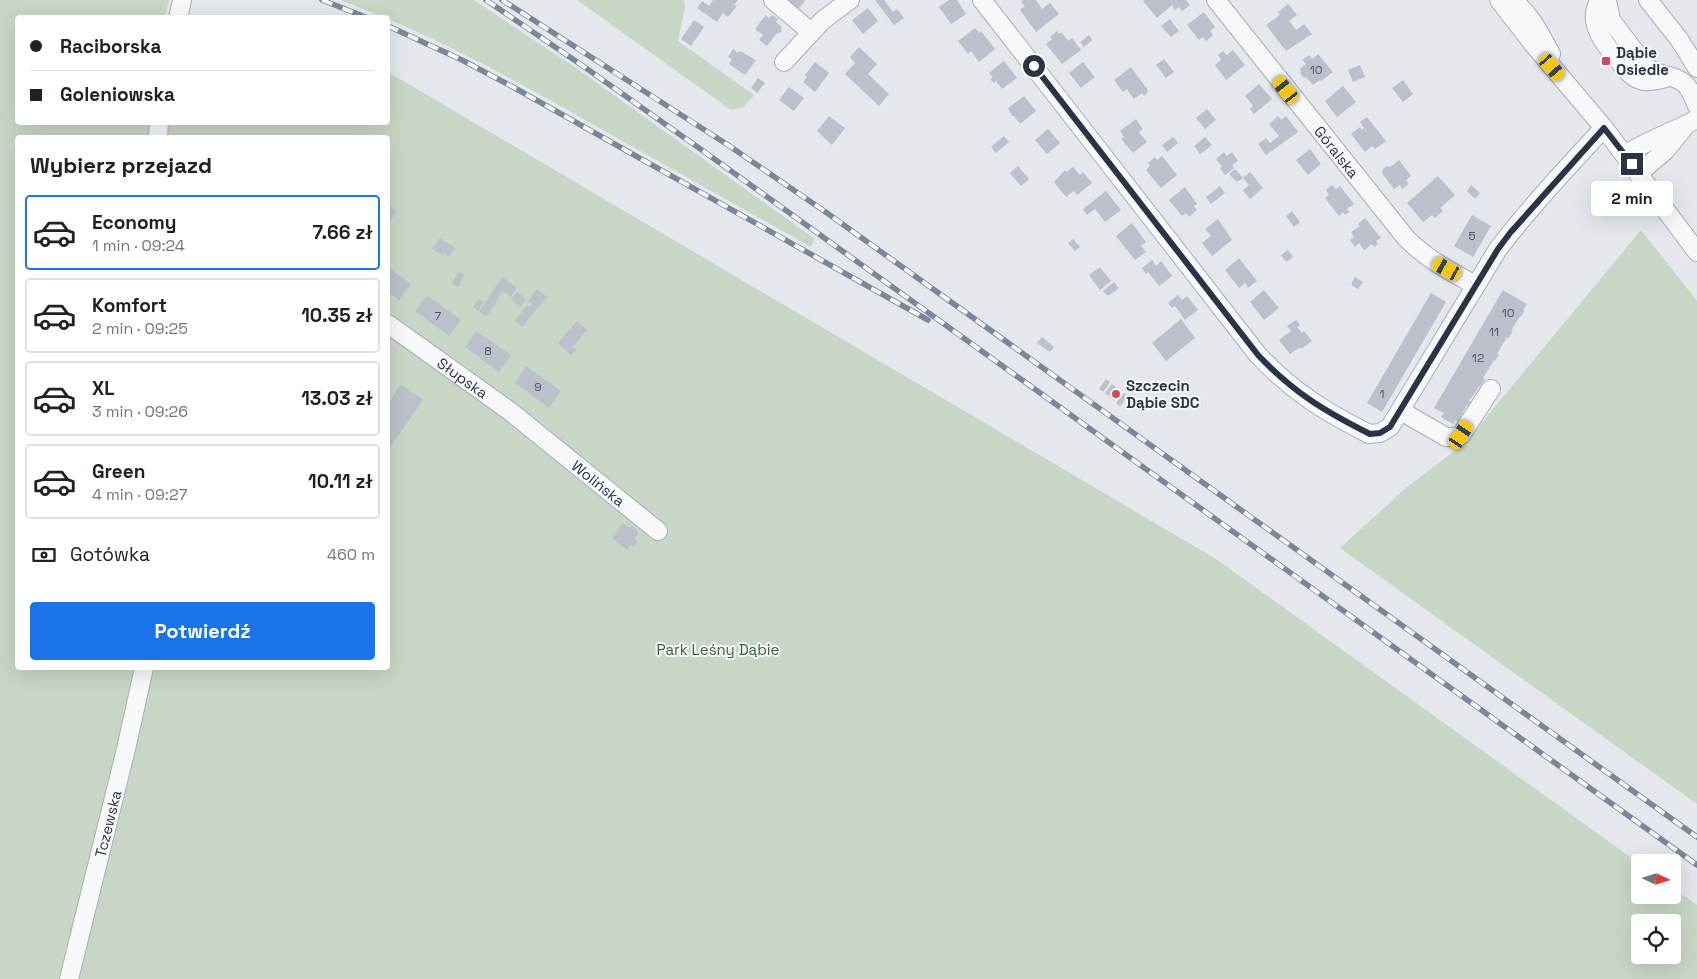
<!DOCTYPE html>
<html lang="pl">
<head>
<meta charset="utf-8">
<style>
  :root { --surface:#fff; --page:#f2f2f2; --text:#202124; --muted:#757577; --line:#e0e0e0; --accent:#1a73e8 }
  body { margin:0; font-family:"Space Grotesk",sans-serif; background:var(--page); color:var(--text); height:100vh; display:flex; flex-direction:column; font-size:19px; white-space:nowrap }
  * { box-sizing:border-box; margin:0 }
  p { font-size:16px; color:var(--muted) }
  .icon { flex:none; width:28px; height:28px; fill:none; stroke:currentColor; stroke-width:2; stroke-linecap:round; stroke-linejoin:round }
  .map { position:relative; flex:1; overflow:hidden }
  .drawer { position:absolute; left:15px; top:135px; width:375px; height:535px; display:flex; flex-direction:column; background:var(--surface); border-radius:5px; box-shadow:0 5px 20px #0002 }
  .drawer>* { flex:none }
  .guide { position:absolute; left:15px; top:15px; width:375px; height:110px; border-radius:5px; box-shadow:0 5px 20px #0002; display:grid; align-content:center; height:110px; padding:0 15px; background:var(--surface) }
  .needle { width:32px; rotate:94deg }
  .fabs { position:absolute; left:1631px; top:854px; display:grid; gap:10px }
  .fabs a { display:grid; place-items:center; width:50px; height:50px; border-radius:5px; background:var(--surface); box-shadow:0 5px 20px #0002; font-size:25px }
  .end { position:absolute; width:22px; height:22px; margin:-11px; border:6px solid #2b3445; background:#fff; box-shadow:0 0 0 2px #fff }
  .from { border-radius:50% }
  .bubble { position:absolute; height:35px; border-radius:5px; background:var(--surface); box-shadow:0 5px 20px #0002; font-size:16px; font-weight:800; line-height:35px; text-align:center }
  .car { position:absolute; width:15px; height:30px; margin:-15px -8px; border-radius:6px; box-shadow:0 0 4px 1px #0007; background:linear-gradient(#f5c518 24%,#345 0 40%,#f5c518 0 76%,#345 0 86%,#f5c518 0) }
  .guide b { display:flex; align-items:center; gap:18px; height:48px; font-size:19px }
  .guide b+b { border-top:1px solid var(--line) }
  .guide i { width:12px; height:12px; background:var(--text) }
  ul { padding:0; list-style:none }
  li { display:flex; align-items:center; gap:15px; height:75px; margin:0 10px 8px; padding:0 5px; border:2px solid var(--line); border-radius:5px }
  li div { flex:1 }
  li b { display:block; font-size:19px }
  li em { font-style:normal; font-weight:800 }
  li.active { border-color:var(--accent) }
  li>.icon { width:45px; height:45px; stroke-width:1.5 }
  h2 { padding:0 15px; font-size:22px; line-height:60px }
  .pay { display:flex; align-items:center; gap:12px; height:55px; padding:0 15px; font-size:19px }
  .pay p { margin-inline-start:auto }
  .primary-button { display:flex; gap:10px; margin-top:auto; padding:10px 15px }
  .primary-button a { flex:1; height:58px; border-radius:5px; background:var(--accent); color:#fff; font-size:20px; font-weight:800; line-height:58px; text-align:center }
  .map>svg:first-child { display:block }
  .green { fill:#c9d6c5; fill-rule:evenodd }
  .building { fill:#bbc0ca }
  .lines { fill:none; stroke-linecap:round; stroke-linejoin:round }
  .minor-casing { stroke:#a9aeb7; stroke-width:20 }
  .minor { stroke:#f7f8fa; stroke-width:18 }
  .rail-casing { stroke:#7d8696; stroke-width:5.5 }
  .rail { stroke:#f4f6f9; stroke-width:4; stroke-dasharray:11; stroke-linecap:butt }
  .route { stroke:#2b3445; stroke-width:6 }
  .poi-dot { fill:#d1495b; stroke:#f4f6f9; stroke-width:2 }
  .labels { text-anchor:middle; dominant-baseline:central; stroke-width:4; stroke-linejoin:round; paint-order:stroke }
  .number-label { font-size:12px; fill:#4f5766 }
  .poi-label { font-size:15px; font-weight:bold; fill:#2b3445; stroke:#f4f6f9; text-anchor:start }
  .street-label { font-size:15px; fill:#2b3445; stroke:#f4f6f9 }
  .park-label { font-size:15px; fill:#3f6138; stroke:#f4f6f9 }
</style>
</head>
<body>
<div class="map">
<svg width="1697" height="979" viewBox="0 0 1697 979">
  <rect width="100%" height="100%" fill="#e4e7ec"/>
  <!-- green -->
  <path class="green" d="M 0,0 L 169,0 L 165,17 L 18,18 L 18,122 L 388,122 L 388,72 L 1216,559 L 1640,864 L 1640,895 L 1672,895 L 1673,888 L 1697,905 L 1697,979 L 0,979 ZM 18,138 L 388,138 L 388,668 L 18,668 ZM 1640,922 L 1672,922 L 1672,955 L 1640,955 Z
    M 340,0 L 474,0 L 579,70 L 815,239 L 811,247 C 741,208 672,169 603,130 C 518,82 431,33 340,0 Z
    M 577,0 L 684,0 L 685,6 L 678,41 L 754,95 L 744,107 L 731,110 Z
    M 1641,230 L 1697,301 L 1697,804 L 1340,548 L 1407,487 L 1465,443 Z"/>
  <!-- building -->
  <path class="building" d="M 713,0 L 738,0 L 734,5 L 737,6 L 728,17 L 723,13 L 717,22 L 697,8 L 702,1 L 709,6 Z
    M 786,0 L 804,0 L 805,1 L 798,9 L 796,6 L 792,10 Z
    M 875,0 L 884,0 L 893,12 L 897,9 L 904,18 L 894,25 Z
    M 949,0 L 957,0 L 966,14 L 951,24 L 939,7 Z
    M 1023,0 L 1036,0 L 1042,9 L 1050,3 L 1059,14 L 1036,32 L 1020,10 L 1025,6 L 1021,2 Z
    M 1145,0 L 1186,0 L 1190,5 L 1182,11 L 1179,7 L 1175,10 L 1172,5 L 1157,18 L 1143,1 Z
    M 1288,4 L 1297,15 L 1289,21 L 1296,30 L 1304,24 L 1312,34 L 1286,51 L 1266,25 L 1280,15 L 1278,12 Z
    M 868,8 L 878,21 L 863,34 L 852,20 Z
    M 1204,12 L 1215,27 L 1210,31 L 1213,35 L 1206,41 L 1203,37 L 1199,40 L 1187,25 Z
    M 766,15 L 769,18 L 772,15 L 778,19 L 776,22 L 782,27 L 781,32 L 776,34 L 767,46 L 759,40 L 763,35 L 755,29 Z
    M 1170,19 L 1179,31 L 1171,37 L 1161,26 Z
    M 694,20 L 704,27 L 691,46 L 681,39 Z
    M 975,28 L 979,33 L 981,31 L 995,49 L 979,62 L 971,51 L 968,54 L 958,41 Z
    M 1057,31 L 1059,34 L 1061,32 L 1068,41 L 1072,38 L 1081,50 L 1062,64 L 1046,44 L 1052,39 L 1050,37 Z
    M 1089,35 L 1092,40 L 1084,47 L 1080,42 Z
    M 859,47 L 877,64 L 868,74 L 889,94 L 879,106 L 845,74 L 855,63 L 850,57 Z
    M 733,49 L 738,53 L 740,51 L 756,60 L 745,75 L 729,64 L 732,59 L 728,57 Z
    M 1233,50 L 1245,65 L 1226,80 L 1215,65 L 1221,60 L 1218,55 L 1223,51 L 1227,55 Z
    M 1318,54 L 1333,72 L 1321,81 L 1320,80 L 1313,85 L 1306,77 L 1304,78 L 1300,73 L 1301,71 L 1300,69 L 1306,64 L 1302,60 L 1309,55 L 1312,59 Z
    M 1164,59 L 1174,72 L 1166,78 L 1156,65 Z
    M 1004,61 L 1017,78 L 1002,89 L 996,81 L 994,83 L 990,79 L 993,77 L 989,73 Z
    M 815,62 L 829,73 L 815,92 L 803,82 L 807,77 L 805,75 Z
    M 1083,62 L 1095,77 L 1081,88 L 1069,73 Z
    M 1360,65 L 1365,77 L 1353,82 L 1348,70 Z
    M 1131,67 L 1147,89 L 1148,92 L 1144,96 L 1142,93 L 1134,99 L 1127,89 L 1123,92 L 1114,80 Z
    M 758,78 L 765,83 L 757,93 L 751,88 Z
    M 1403,80 L 1413,94 L 1403,102 L 1392,88 Z
    M 1259,84 L 1272,99 L 1254,114 L 1250,109 L 1253,106 L 1245,96 Z
    M 1343,86 L 1356,102 L 1337,117 L 1325,101 Z
    M 789,87 L 804,98 L 794,111 L 779,100 Z
    M 1024,96 L 1036,111 L 1020,124 L 1014,116 L 1012,116 L 1008,108 Z
    M 1207,109 L 1216,120 L 1205,129 L 1196,118 Z
    M 829,116 L 845,128 L 832,145 L 817,131 Z
    M 1278,116 L 1281,120 L 1286,116 L 1298,132 L 1266,155 L 1258,144 L 1266,138 L 1270,143 L 1279,136 L 1269,124 Z
    M 1367,117 L 1386,141 L 1375,149 L 1372,146 L 1365,152 L 1351,134 L 1360,127 L 1362,130 L 1364,128 L 1360,122 Z
    M 1136,119 L 1143,129 L 1139,132 L 1147,142 L 1133,153 L 1121,139 L 1124,137 L 1120,131 Z
    M 1048,129 L 1060,143 L 1047,154 L 1035,140 Z
    M 1004,136 L 1009,142 L 996,153 L 991,147 Z
    M 1173,137 L 1178,143 L 1167,152 L 1162,145 Z
    M 1205,137 L 1212,145 L 1200,154 L 1194,146 Z
    M 1310,149 L 1321,164 L 1308,175 L 1296,160 Z
    M 1224,152 L 1227,156 L 1232,152 L 1238,161 L 1232,165 L 1234,168 L 1225,175 L 1220,168 L 1222,167 L 1216,159 Z
    M 1162,156 L 1177,175 L 1161,188 L 1146,170 L 1150,166 L 1148,163 L 1155,157 L 1157,160 Z
    M 1399,160 L 1411,176 L 1406,180 L 1409,184 L 1402,189 L 1400,185 L 1394,189 L 1382,173 L 1383,169 L 1387,166 L 1390,167 Z
    M 1018,166 L 1029,179 L 1021,186 L 1010,173 Z
    M 1073,167 L 1080,175 L 1083,172 L 1092,183 L 1077,195 L 1074,191 L 1066,197 L 1054,182 L 1065,170 L 1067,172 Z
    M 1235,169 L 1243,178 L 1250,172 L 1263,188 L 1250,199 L 1243,190 L 1249,185 L 1243,178 L 1237,182 L 1229,174 Z
    M 1438,176 L 1455,195 L 1440,208 L 1443,211 L 1435,218 L 1432,215 L 1423,222 L 1407,203 Z
    M 1332,185 L 1336,189 L 1340,186 L 1354,204 L 1347,209 L 1349,212 L 1345,215 L 1343,212 L 1339,216 L 1325,198 L 1329,195 L 1326,190 Z
    M 1471,185 L 1480,193 L 1475,199 L 1467,191 Z
    M 1220,186 L 1225,193 L 1211,204 L 1206,197 Z
    M 1185,187 L 1197,204 L 1194,206 L 1197,210 L 1189,217 L 1186,213 L 1182,216 L 1169,200 Z
    M 1106,191 L 1121,210 L 1105,222 L 1095,209 L 1087,215 L 1083,209 Z
    M 390,205 L 397,211 L 388,224 L 388,209 Z
    M 1292,211 L 1300,222 L 1294,227 L 1286,216 Z
    M 1472,215 L 1491,226 L 1473,257 L 1454,246 Z
    M 1365,218 L 1381,238 L 1376,241 L 1378,244 L 1374,247 L 1372,244 L 1364,250 L 1359,243 L 1355,247 L 1350,240 L 1354,237 L 1351,232 L 1360,226 L 1358,224 Z
    M 1218,219 L 1232,240 L 1212,256 L 1202,243 L 1211,236 L 1205,229 Z
    M 1132,223 L 1146,242 L 1141,246 L 1146,252 L 1135,260 L 1116,236 Z
    M 440,238 L 455,248 L 449,257 L 444,253 L 442,255 L 432,249 Z
    M 1073,239 L 1080,247 L 1075,251 L 1068,243 Z
    M 1288,250 L 1293,257 L 1286,262 L 1281,255 Z
    M 1239,258 L 1257,281 L 1248,288 L 1245,283 L 1239,288 L 1225,270 Z
    M 1152,260 L 1156,266 L 1161,261 L 1172,276 L 1159,286 L 1148,272 L 1146,274 L 1142,268 Z
    M 388,267 L 411,284 L 399,300 L 388,292 Z
    M 1100,267 L 1111,281 L 1100,290 L 1089,275 Z
    M 459,271 L 465,275 L 458,287 L 452,283 Z
    M 502,277 L 517,288 L 511,297 L 504,292 L 500,296 L 499,295 L 497,298 L 499,299 L 486,317 L 479,312 Z
    M 1355,277 L 1363,282 L 1358,289 L 1351,285 Z
    M 1114,282 L 1119,288 L 1108,296 L 1103,291 Z
    M 537,289 L 547,297 L 522,327 L 515,321 L 527,305 L 529,307 L 532,304 L 528,301 Z
    M 1264,290 L 1279,308 L 1264,320 L 1250,302 Z
    M 1503,290 L 1527,304 L 1523,310 L 1525,310 L 1521,317 L 1520,316 L 1511,331 L 1512,332 L 1509,338 L 1507,337 L 1497,354 L 1499,355 L 1495,361 L 1494,360 L 1483,378 L 1485,379 L 1469,401 L 1471,402 L 1466,407 L 1458,422 L 1455,420 L 1453,424 L 1441,417 L 1444,413 L 1434,408 Z
    M 517,292 L 526,299 L 520,307 L 511,299 Z
    M 1431,293 L 1446,302 L 1382,412 L 1367,403 Z
    M 427,295 L 461,320 L 449,336 L 415,311 Z
    M 1178,295 L 1182,300 L 1187,296 L 1198,310 L 1185,320 L 1175,306 L 1172,308 L 1168,303 Z
    M 479,299 L 484,302 L 478,311 L 473,307 Z
    M 1181,319 L 1195,338 L 1166,361 L 1152,343 Z
    M 1296,320 L 1300,325 L 1297,327 L 1302,333 L 1304,331 L 1312,341 L 1301,349 L 1300,347 L 1290,354 L 1279,340 L 1291,331 L 1287,326 Z
    M 577,321 L 587,330 L 572,347 L 576,350 L 571,355 L 558,343 Z
    M 476,331 L 511,355 L 499,372 L 465,347 Z
    M 1042,337 L 1054,347 L 1050,352 L 1037,343 Z
    M 526,366 L 561,391 L 549,408 L 515,383 Z
    M 1106,379 L 1110,382 L 1103,392 L 1099,389 Z
    M 401,384 L 423,400 L 388,450 L 388,404 Z
    M 1112,384 L 1116,387 L 1109,396 L 1105,393 Z
    M 1117,388 L 1121,391 L 1114,401 L 1110,397 Z
    M 1124,393 L 1128,396 L 1120,406 L 1116,403 Z
    M 623,523 L 630,528 L 631,526 L 638,531 L 637,533 L 638,534 L 635,539 L 638,541 L 634,547 L 631,545 L 627,550 L 612,538 Z"/>
  <g class="lines">
    <defs>
      <g id="minor">
        <path d="M 773,0 L 811,32"/>
        <path d="M 982,0 L 1258,355 C 1293,392 1324,411 1369,434 L 1380,433 L 1390,427 L 1498,249 C 1530,207 1568,166 1604,128"/>
        <path id="s1" d="M 1216,0 L 1406,238 C 1428,260 1448,270 1475,285"/>
        <path d="M 1499,0 L 1533,44 L 1604,128 L 1697,252"/>
        <path d="M 1512,0 C 1530,13 1541,35 1551,54"/>
        <path d="M 1600,0 C 1582,27 1615,55 1630,74 C 1643,86 1655,80 1670,77"/>
        <path d="M 1607,0 L 1611,20 L 1644,64 C 1657,78 1675,73 1686,85 C 1691,90 1694,99 1697,106"/>
        <path d="M 1648,0 L 1679,39 L 1697,68"/>
        <path d="M 178,18 L 182,0"/>
        <path d="M 784,62 L 823,20 L 850,0"/>
        <path d="M 158,138 L 159,122"/>
        <path d="M 1625,155 C 1647,140 1673,132 1697,119"/>
        <path d="M 1639,173 L 1665,151 L 1683,129"/>
        <path id="s2" d="M 388,324 L 511,412 L 658,531"/>
        <path d="M 1401,411 L 1446,437 L 1454,437 L 1461,435 L 1491,389"/>
        <path id="s3" d="M 69,979 L 126,749 L 144,668"/>
      </g>
    </defs>
    <!-- minor casing -->
    <use href="#minor" class="minor-casing"/>
    <!-- minor -->
    <use href="#minor" class="minor"/>
    <defs>
      <path id="rail" d="M 322,0 L 368,18
        M 486,0 L 583,66 L 706,153 L 1697,865
        M 502,0 L 728,145 L 827,213 L 1697,837
        M 388,26 L 462,60 L 513,87 L 928,320"/>
    </defs>
    <!-- rail casing -->
    <use href="#rail" class="rail-casing"/>
    <!-- rail -->
    <use href="#rail" class="rail"/>
  </g>
  <g class="lines">
    <!-- route -->
    <path class="route" d="M 1034,66 L 1258,355 C 1293,392 1324,411 1370,434 L 1380,433 L 1390,427 L 1498,249 L 1510,233 L 1604,128 L 1632,164"/>
  </g>
  <!-- markers -->
  <g class="poi-dot">
    <rect x="1601" y="56" width="10" height="10" rx="2.5"/>
    <circle cx="1116" cy="394" r="5"/>
  </g>
  <g class="labels">
    <!-- number labels -->
    <g class="number-label">
      <text x="1316" y="70">10</text>
      <text x="1472" y="236">5</text>
      <text x="1508" y="313">10</text>
      <text x="438" y="316">7</text>
      <text x="1494" y="332">11</text>
      <text x="488" y="351">8</text>
      <text x="1478" y="358">12</text>
      <text x="538" y="387">9</text>
      <text x="1382" y="394">1</text>
    </g>
    <!-- poi labels -->
    <g class="poi-label">
      <text x="1616" y="52">Dąbie<tspan x="1616" dy="17">Osiedle</tspan></text>
      <text x="1126" y="385">Szczecin<tspan x="1126" dy="17">Dąbie SDC</tspan></text>
    </g>
    <!-- street labels -->
    <g class="street-label">
      <text stroke="none"><textPath href="#s1" startOffset="194">Góralska</textPath></text>
      <text stroke="none"><textPath href="#s2" startOffset="92">Słupska</textPath></text>
      <text stroke="none"><textPath href="#s2" startOffset="264">Wolińska</textPath></text>
      <text stroke="none"><textPath href="#s3" startOffset="160">Tczewska</textPath></text>
    </g>
    <!-- park labels -->
    <g class="park-label">
      <text x="718" y="649">Park Leśny Dąbie</text>
    </g>
  </g>
</svg>
<div class="fabs">
<a><svg class="needle" viewBox="-14 -14 28 28"><path d="M0-13l5 13h-10z" fill="#e53935"/><path d="M0 13l5-13h-10z" fill="#757577"/></svg></a>
<a><svg class="icon" aria-label="locate" viewBox="0 0 24 24"><circle cx="12" cy="12" r="6"/><path d="M12 2v4M12 18v4M2 12h4M18 12h4"/></svg></a>
</div>
<i class="end from" style="left:1034px;top:66px"></i>
<i class="end" style="left:1632px;top:164px"></i>
<div class="bubble" style="left:1591px;top:181px;width:82px">2 min</div>
<i class="car" style="left:1552px;top:67px;rotate:139deg"></i>
<i class="car" style="left:1286px;top:90px;rotate:321deg"></i>
<i class="car" style="left:1447px;top:269px;rotate:299deg"></i>
<i class="car" style="left:1461px;top:435px;rotate:33deg"></i>
<div class="guide">
<b><i class="from"></i>Raciborska</b>
<b><i></i>Goleniowska</b>
</div>
<section class="drawer">
<h2>Wybierz przejazd</h2>
<ul>
<li class="active"><svg class="icon" aria-label="car" viewBox="0 0 24 24"><path d="M5 17H2v-5l4-1 3-4h7l3 4 3 1v5h-3M9 17h6M6 11h13"/><circle cx="7" cy="17" r="2"/><circle cx="17" cy="17" r="2"/></svg><div><b>Economy</b><p>1 min · 09:24</p></div><em>7.66 zł</em></li>
<li><svg class="icon" aria-label="car" viewBox="0 0 24 24"><path d="M5 17H2v-5l4-1 3-4h7l3 4 3 1v5h-3M9 17h6M6 11h13"/><circle cx="7" cy="17" r="2"/><circle cx="17" cy="17" r="2"/></svg><div><b>Komfort</b><p>2 min · 09:25</p></div><em>10.35 zł</em></li>
<li><svg class="icon" aria-label="car" viewBox="0 0 24 24"><path d="M5 17H2v-5l4-1 3-4h7l3 4 3 1v5h-3M9 17h6M6 11h13"/><circle cx="7" cy="17" r="2"/><circle cx="17" cy="17" r="2"/></svg><div><b>XL</b><p>3 min · 09:26</p></div><em>13.03 zł</em></li>
<li><svg class="icon" aria-label="car" viewBox="0 0 24 24"><path d="M5 17H2v-5l4-1 3-4h7l3 4 3 1v5h-3M9 17h6M6 11h13"/><circle cx="7" cy="17" r="2"/><circle cx="17" cy="17" r="2"/></svg><div><b>Green</b><p>4 min · 09:27</p></div><em>10.11 zł</em></li>
</ul>
<div class="pay"><svg class="icon" aria-label="cash" viewBox="0 0 24 24"><path d="M3 7h18v10H3z"/><circle cx="12" cy="12" r="2"/></svg>Gotówka<p>460 m</p></div>
<div class="primary-button"><a>Potwierdź</a></div>
</section>
</div>
</body>
</html>
